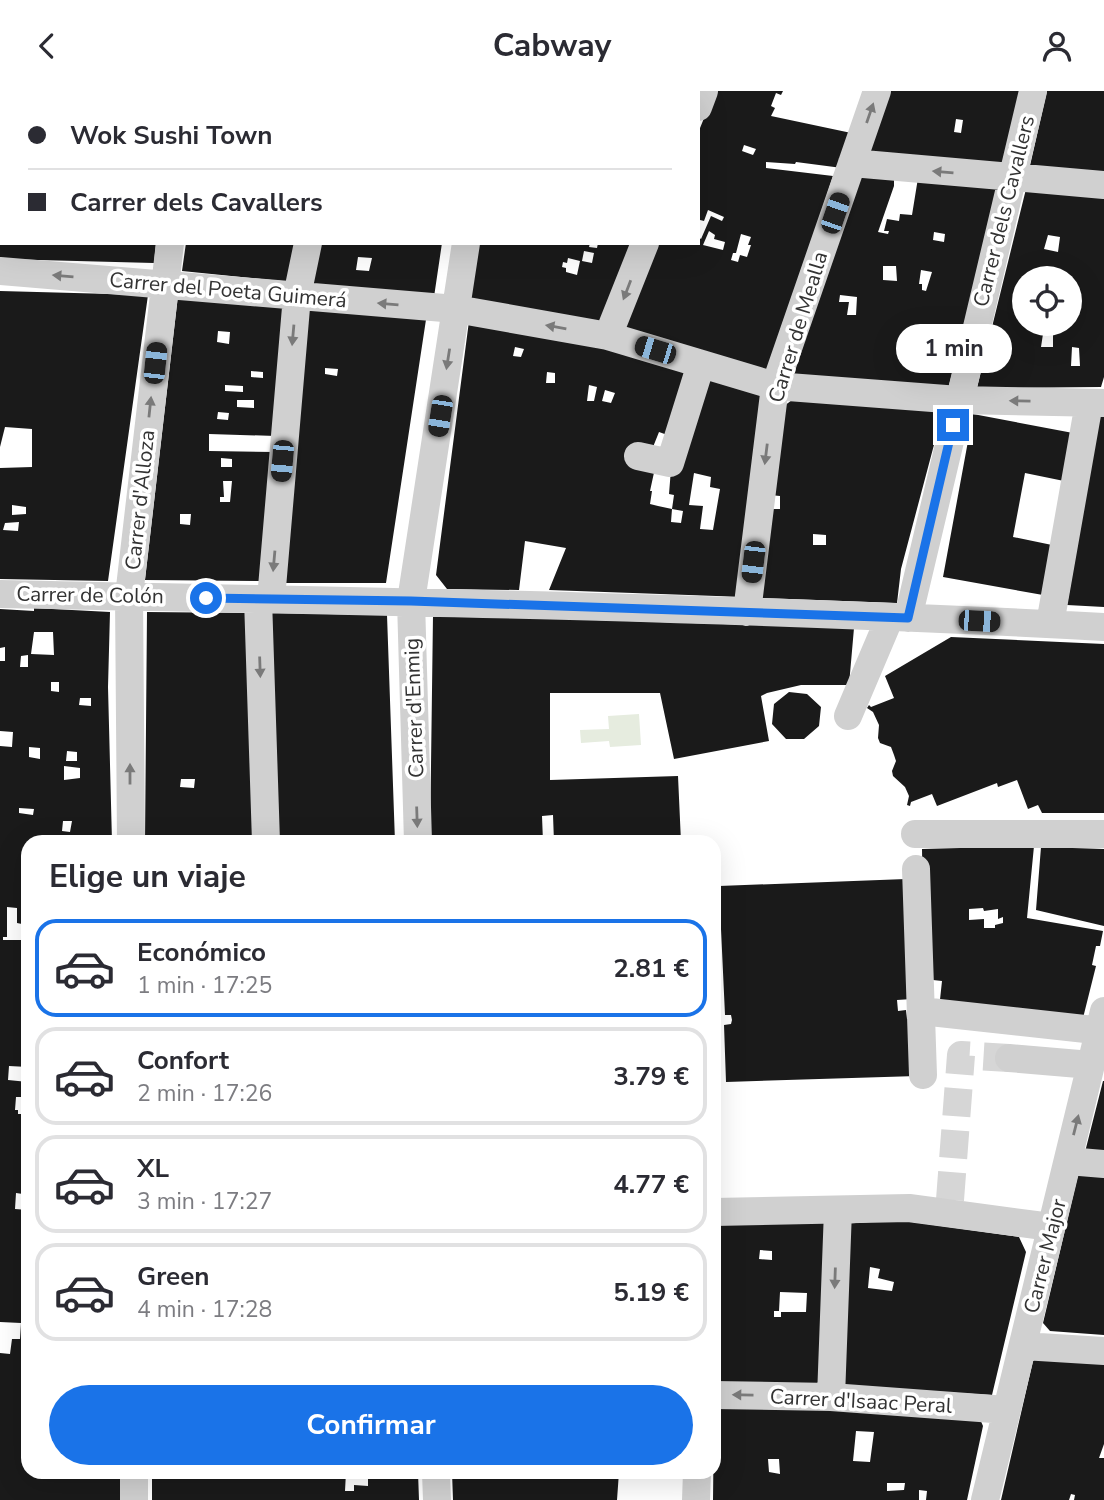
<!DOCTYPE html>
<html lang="es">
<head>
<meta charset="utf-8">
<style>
  :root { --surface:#fff; --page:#f7f7f7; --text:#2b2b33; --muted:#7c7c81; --line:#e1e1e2; --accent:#1a73e8 }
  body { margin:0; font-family:"Nunito Sans",sans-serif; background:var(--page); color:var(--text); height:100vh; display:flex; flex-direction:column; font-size:26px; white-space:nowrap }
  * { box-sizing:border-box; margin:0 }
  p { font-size:23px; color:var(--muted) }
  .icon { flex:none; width:38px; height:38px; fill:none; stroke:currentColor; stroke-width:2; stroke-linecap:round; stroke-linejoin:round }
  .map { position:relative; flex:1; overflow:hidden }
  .drawer { position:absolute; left:21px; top:744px; width:700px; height:644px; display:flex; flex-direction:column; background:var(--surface); border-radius:21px; box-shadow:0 7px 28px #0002 }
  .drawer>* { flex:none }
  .top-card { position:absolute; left:0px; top:0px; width:700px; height:154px; box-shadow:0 7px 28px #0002; display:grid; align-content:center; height:154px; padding:0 28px; background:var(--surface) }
  .fabs { position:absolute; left:1012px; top:175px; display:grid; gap:14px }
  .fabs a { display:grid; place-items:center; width:70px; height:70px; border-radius:50%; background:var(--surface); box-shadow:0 7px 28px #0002; font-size:35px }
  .end { position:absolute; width:32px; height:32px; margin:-16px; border:9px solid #1a73e8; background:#fff; box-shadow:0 0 0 4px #fff }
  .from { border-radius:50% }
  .bubble { position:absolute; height:49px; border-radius:24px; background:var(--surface); box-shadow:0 7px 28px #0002; font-size:23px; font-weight:700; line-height:49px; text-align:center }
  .car { position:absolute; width:21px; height:42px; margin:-21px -10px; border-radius:9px; box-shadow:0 0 5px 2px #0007; background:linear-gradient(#222 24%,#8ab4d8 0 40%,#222 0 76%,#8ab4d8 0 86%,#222 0) }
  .top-card b { display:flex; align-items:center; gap:24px; height:66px; font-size:26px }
  .top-card b+b { border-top:2px solid var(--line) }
  .top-card i { width:18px; height:18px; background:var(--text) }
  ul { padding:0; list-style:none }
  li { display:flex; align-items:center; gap:21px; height:98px; margin:0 14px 10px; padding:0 14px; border:4px solid var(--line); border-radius:21px }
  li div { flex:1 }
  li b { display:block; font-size:26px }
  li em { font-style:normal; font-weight:700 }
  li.current { border-color:var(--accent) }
  li>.icon { width:63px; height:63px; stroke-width:1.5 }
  h2 { padding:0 28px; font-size:32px; line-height:84px }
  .cta { display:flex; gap:14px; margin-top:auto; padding:14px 28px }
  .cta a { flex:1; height:80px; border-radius:42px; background:var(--accent); color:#fff; font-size:28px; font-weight:700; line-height:80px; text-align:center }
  header { display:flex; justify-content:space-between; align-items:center; height:91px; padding:0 28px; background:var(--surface); font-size:32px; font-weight:700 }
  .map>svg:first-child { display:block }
  .green { fill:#e6ecdf }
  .building { fill:#1a1a1a; fill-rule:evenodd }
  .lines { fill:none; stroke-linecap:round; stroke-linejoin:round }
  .minor-tunnel { stroke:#d6d6d6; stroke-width:28; stroke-dasharray:28 14; stroke-linecap:butt }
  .minor { stroke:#d0d0d0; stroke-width:28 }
  .oneway { fill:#7a7a7a }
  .route { stroke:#1a73e8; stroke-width:9 }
  .labels { text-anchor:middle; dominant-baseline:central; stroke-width:7; stroke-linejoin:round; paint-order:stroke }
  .street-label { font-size:21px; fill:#333; stroke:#fff }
</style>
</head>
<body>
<header><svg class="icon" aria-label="back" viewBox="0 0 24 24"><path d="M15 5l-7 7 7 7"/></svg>Cabway<svg class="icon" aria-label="person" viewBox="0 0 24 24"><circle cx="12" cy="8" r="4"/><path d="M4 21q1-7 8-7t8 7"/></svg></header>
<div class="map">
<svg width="1104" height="1409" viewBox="0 0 1104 1409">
  <rect width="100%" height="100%" fill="#fff"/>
  <!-- green -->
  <path class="green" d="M 639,623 L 641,654 L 610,656 L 609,650 L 581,652 L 580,639 L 609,638 L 608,625 Z"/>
  <!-- building -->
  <path class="building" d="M 715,0 L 783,0 L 781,4 L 776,2 L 771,15 L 775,17 L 771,25 L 856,43 L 842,77 L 796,71 L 795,73 L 766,71 L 766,77 L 833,85 L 768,283 L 618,238 L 653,152 L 698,152 L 698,146 L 701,148 L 711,125 L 722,130 L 724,126 L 708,119 L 704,130 L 700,129 L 698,134 L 698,42 ZM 744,54 L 756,58 L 753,64 L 742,60 ZM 709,140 L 715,144 L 714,148 L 725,151 L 723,159 L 703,154 ZM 741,143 L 751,146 L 748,154 L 751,154 L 747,166 L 740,164 L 738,171 L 731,169 L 733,162 L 736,162 Z
    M 887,0 L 1020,0 L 1002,78 L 863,66 ZM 956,28 L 963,29 L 961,42 L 954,41 Z
    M 1047,0 L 1104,0 L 1104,81 L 1029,79 Z
    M 856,82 L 894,85 L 894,95 L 878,141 L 888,143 L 889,140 L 884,140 L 887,128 L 899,130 L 900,123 L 912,124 L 918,87 L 1001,95 L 947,302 L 788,289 ZM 934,141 L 945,143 L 944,151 L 933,149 ZM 883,175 L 896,175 L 897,190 L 883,189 ZM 921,179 L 932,181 L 926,200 L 922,199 L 922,193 L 919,193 ZM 840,204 L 857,206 L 856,224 L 847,224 L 849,211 L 839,211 Z
    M 1026,98 L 1104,103 L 1104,286 L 1101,296 L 977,297 ZM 1048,144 L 1060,146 L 1058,161 L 1044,158 ZM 1024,187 L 1069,187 L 1069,233 L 1024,233 ZM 1043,243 L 1053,244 L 1053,256 L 1041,256 ZM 1072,256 L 1079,257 L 1080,275 L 1071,275 Z
    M 0,152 L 156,152 L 154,172 L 0,168 Z
    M 186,152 L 300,152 L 292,191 L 182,180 Z
    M 318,152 L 442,152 L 434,206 L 310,193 ZM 358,166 L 372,167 L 369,180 L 356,179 Z
    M 479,152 L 590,152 L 589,156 L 597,157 L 598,152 L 634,152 L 604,233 L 468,214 ZM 584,160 L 594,162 L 592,172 L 582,170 ZM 568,167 L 580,170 L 577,184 L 566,181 L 566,177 L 562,176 L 563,171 L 567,172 Z
    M 179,196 L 288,207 L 276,345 L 209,343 L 209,360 L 274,361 L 267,490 L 145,489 ZM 218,240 L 230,241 L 229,253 L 217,251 ZM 251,280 L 263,281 L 263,287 L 251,286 ZM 225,294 L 243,295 L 243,301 L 225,300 ZM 237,309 L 254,309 L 254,317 L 237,316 ZM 218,321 L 229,322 L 228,329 L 217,328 ZM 221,367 L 232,368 L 232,376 L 221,376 ZM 223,390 L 232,390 L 230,411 L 220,411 L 220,406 L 224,406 ZM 180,423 L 191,423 L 190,434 L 180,433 Z
    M 0,200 L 148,204 L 108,490 L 0,488 L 0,377 L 32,376 L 32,338 L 5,336 L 0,356 ZM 12,414 L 26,416 L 26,423 L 12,424 ZM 19,431 L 18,440 L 3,439 L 5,432 Z
    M 306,210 L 427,222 L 386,492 L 279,492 ZM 325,277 L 338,278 L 337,285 L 325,283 Z
    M 469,230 L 536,240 L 694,278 L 673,346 L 659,341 L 653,356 L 655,377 L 650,400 L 652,400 L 650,413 L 658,415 L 672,418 L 674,404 L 669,403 L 671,378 L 701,284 L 764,295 L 744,506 L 549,499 L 566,457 L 525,450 L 519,499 L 447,498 L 436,484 ZM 515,256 L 524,258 L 521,266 L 513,265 ZM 547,281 L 555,282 L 555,292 L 546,292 ZM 589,294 L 597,296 L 594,310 L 587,310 ZM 605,299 L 615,302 L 611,312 L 602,310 ZM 694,382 L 711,386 L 710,396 L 720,398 L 713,439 L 700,438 L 703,415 L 689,414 ZM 672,418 L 683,420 L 681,432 L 671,431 Z
    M 792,309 L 943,320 L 901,478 L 897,512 L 761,507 L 769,418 L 780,418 L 780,405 L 770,404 L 780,318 ZM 813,443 L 826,444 L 826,454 L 813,454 Z
    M 1100,322 L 1104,322 L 1104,516 L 1067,514 Z
    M 973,323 L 1073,342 L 1064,390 L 1025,382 L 1013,446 L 1052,454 L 1043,504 L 943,486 Z
    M 34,517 L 110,521 L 108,596 L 112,751 L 45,751 L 30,748 L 28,751 L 28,855 L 24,856 L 24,866 L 28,866 L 28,889 L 23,889 L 23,896 L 28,896 L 28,976 L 9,975 L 8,989 L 28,991 L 28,1097 L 23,1097 L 23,1103 L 16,1102 L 15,1118 L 28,1119 L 28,1177 L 26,1177 L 25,1183 L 28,1184 L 28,1209 L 26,1209 L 28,1287 L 25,1287 L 25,1296 L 28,1296 L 28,1381 L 121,1381 L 121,1409 L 0,1409 L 0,1262 L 10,1263 L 12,1248 L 20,1248 L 21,1232 L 0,1231 L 0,655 L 12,656 L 13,641 L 0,640 L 0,570 L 5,570 L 5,556 L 0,557 L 0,518 L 34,520 ZM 34,541 L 53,541 L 54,564 L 31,563 ZM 28,564 L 28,576 L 20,576 L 21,565 ZM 51,591 L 59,591 L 59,601 L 51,600 ZM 80,607 L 91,607 L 91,615 L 79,614 ZM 29,656 L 40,657 L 40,668 L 29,666 ZM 67,660 L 77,661 L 77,670 L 66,670 ZM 64,675 L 80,677 L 80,687 L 64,689 ZM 19,717 L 34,718 L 33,724 L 19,722 ZM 63,730 L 72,730 L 70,741 L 62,740 ZM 7,816 L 17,817 L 17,832 L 22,833 L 21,849 L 3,849 L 3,846 L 7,846 ZM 16,1006 L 22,1006 L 23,1023 L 18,1023 L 18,1019 L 15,1019 Z
    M 147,521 L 250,522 L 258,751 L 145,751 ZM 181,688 L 195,688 L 194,697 L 180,696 Z
    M 268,522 L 387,524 L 395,751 L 274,751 Z
    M 433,524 L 854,537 L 849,594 L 801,594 L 767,602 L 761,605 L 769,650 L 674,668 L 660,602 L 550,602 L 550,689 L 678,685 L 681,751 L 554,751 L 553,724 L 542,725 L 543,751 L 430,751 Z
    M 951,546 L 1104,553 L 1104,722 L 1042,722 L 1038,714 L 1028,718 L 1017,689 L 998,696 L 997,692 L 937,715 L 932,703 L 911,711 L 910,715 L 907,714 L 909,705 L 905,696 L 893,685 L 892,680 L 896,670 L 894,664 L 891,656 L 880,652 L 878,647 L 879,634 L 873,621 L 867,617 L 869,614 L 871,616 L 894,607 L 885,585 Z
    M 789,601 L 807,603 L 821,616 L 819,635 L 804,648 L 786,648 L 772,633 L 774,613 Z
    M 1034,755 L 1027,827 L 1103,840 L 1100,855 L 1096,855 L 1092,874 L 1096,875 L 1082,931 L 939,918 L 942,890 L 924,888 L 922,758 ZM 983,817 L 984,820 L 998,818 L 998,828 L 1003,826 L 1003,832 L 995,834 L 995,837 L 984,837 L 984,828 L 969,829 L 969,818 Z
    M 1041,756 L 1104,758 L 1104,835 L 1036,819 Z
    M 906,788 L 912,908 L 897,909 L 898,920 L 906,919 L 907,928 L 914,928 L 917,985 L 726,991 L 724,934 L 731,933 L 732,929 L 731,924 L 725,924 L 719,795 Z
    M 1103,990 L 1104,990 L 1104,1065 L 1085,1061 Z
    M 1078,1084 L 1104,1084 L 1104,1244 L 1050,1240 L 1043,1232 Z
    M 833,1128 L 822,1289 L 815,1296 L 724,1295 L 714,1283 L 714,1197 L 717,1132 ZM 760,1159 L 772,1160 L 772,1169 L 759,1168 ZM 780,1201 L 807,1202 L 806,1221 L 781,1221 L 781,1226 L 774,1226 L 774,1220 L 779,1220 Z
    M 898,1129 L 1019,1146 L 1026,1161 L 992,1304 L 838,1295 L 842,1133 ZM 870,1176 L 880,1178 L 878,1187 L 894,1191 L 892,1200 L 868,1197 Z
    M 1041,1265 L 1104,1269 L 1104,1353 L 1099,1367 L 1104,1367 L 1104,1409 L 1074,1409 L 1075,1404 L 1071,1403 L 1069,1409 L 1001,1409 L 1033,1270 Z
    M 726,1312 L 977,1321 L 983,1335 L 967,1409 L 926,1409 L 927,1400 L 919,1399 L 919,1409 L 713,1409 L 714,1321 ZM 856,1340 L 874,1341 L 870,1371 L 853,1370 ZM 768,1368 L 779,1368 L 780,1383 L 769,1381 ZM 887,1392 L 905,1392 L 904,1399 L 887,1400 Z
    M 152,1381 L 283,1381 L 283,1383 L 298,1384 L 298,1381 L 346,1381 L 345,1400 L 354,1400 L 354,1394 L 368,1395 L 368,1381 L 418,1381 L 419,1409 L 152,1409 Z
    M 452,1381 L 619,1381 L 617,1409 L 453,1409 Z"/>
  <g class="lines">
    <!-- minor-tunnel -->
    <path class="minor-tunnel" d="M 950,1109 L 961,964 L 1009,967"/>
    <!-- minor -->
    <path class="minor" d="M 192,2 L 193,0
      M 339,2 L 339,0
      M 489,2 L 489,0
      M 698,16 L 704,0
      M 852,72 L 1104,94
      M 0,180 L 456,218 L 608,245 L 775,295 L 959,309 L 1104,312
      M 608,245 L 645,152
      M 638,365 L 670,372 L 701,273
      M 0,503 C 368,510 736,516 1104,536
      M 258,508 L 266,751
      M 271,508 L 297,205 L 308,152
      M 747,521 L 775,295 L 877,0
      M 908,527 L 1033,0
      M 1050,533 L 1089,312
      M 848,625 L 890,526
      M 915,743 L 1104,743
      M 131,751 L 129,505 L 170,152
      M 418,751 L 411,510 L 466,152
      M 916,778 L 923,984
      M 921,920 L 1104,940
      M 1009,967 L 1091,974
      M 1068,1070 L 1104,1073
      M 714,1121 L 909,1117 L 1051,1136
      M 1023,1255 L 1104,1260
      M 714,1304 L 831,1306 L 1007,1319
      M 831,1306 L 838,1119
      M 134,1381 L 134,1409
      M 436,1381 L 437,1409
      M 696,1409 L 697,1381
      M 985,1409 L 1104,920"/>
  </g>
  <!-- one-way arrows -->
  <defs><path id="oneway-solid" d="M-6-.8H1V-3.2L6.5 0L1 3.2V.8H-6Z" transform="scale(1.75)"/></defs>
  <g class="oneway">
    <use href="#oneway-solid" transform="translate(870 22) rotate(-71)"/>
    <use href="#oneway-solid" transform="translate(943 81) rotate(-175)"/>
    <use href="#oneway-solid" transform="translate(63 185) rotate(-175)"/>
    <use href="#oneway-solid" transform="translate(627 199) rotate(111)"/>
    <use href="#oneway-solid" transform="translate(388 213) rotate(-175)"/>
    <use href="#oneway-solid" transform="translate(556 236) rotate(-170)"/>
    <use href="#oneway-solid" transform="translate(293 244) rotate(95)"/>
    <use href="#oneway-solid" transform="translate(448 268) rotate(99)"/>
    <use href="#oneway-solid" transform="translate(1020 310) rotate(-179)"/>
    <use href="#oneway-solid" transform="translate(150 316) rotate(-84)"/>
    <use href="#oneway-solid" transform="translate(766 363) rotate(97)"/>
    <use href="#oneway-solid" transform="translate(274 470) rotate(95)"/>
    <use href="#oneway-solid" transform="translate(260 576) rotate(88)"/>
    <use href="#oneway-solid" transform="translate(130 683) rotate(-90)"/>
    <use href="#oneway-solid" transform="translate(417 726) rotate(88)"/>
    <use href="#oneway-solid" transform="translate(1076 1034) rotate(-76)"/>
    <use href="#oneway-solid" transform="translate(835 1187) rotate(92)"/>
    <use href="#oneway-solid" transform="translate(743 1304) rotate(-179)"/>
  </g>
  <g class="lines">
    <!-- route -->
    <path class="route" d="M 206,507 L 411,510 L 908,527 L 953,334"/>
  </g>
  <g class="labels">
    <!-- street labels -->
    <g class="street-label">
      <text transform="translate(1004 120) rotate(-76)">Carrer dels Cavallers</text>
      <text transform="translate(228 199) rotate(5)">Carrer del Poeta Guimerá</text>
      <text transform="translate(798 236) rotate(-73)">Carrer de Mealla</text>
      <text transform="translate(140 409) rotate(-84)">Carrer d'Alloza</text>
      <text transform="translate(90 504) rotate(1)">Carrer de Colón</text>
      <text transform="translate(414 617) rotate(-92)">Carrer d'Enmig</text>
      <text transform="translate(1045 1165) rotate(-76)">Carrer Major</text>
      <text transform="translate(861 1310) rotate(3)">Carrer d'Isaac Peral</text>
    </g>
  </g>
</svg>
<div class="fabs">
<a><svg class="icon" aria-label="locate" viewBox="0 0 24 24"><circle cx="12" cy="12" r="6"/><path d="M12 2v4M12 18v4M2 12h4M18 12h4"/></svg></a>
</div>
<i class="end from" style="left:206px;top:507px"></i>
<i class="end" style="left:953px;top:334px"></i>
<div class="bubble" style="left:896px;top:233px;width:116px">1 min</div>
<i class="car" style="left:835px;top:122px;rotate:19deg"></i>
<i class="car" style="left:655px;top:259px;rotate:287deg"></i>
<i class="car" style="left:155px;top:272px;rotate:6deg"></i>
<i class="car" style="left:440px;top:325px;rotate:189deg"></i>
<i class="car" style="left:282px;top:370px;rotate:185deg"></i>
<i class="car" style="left:753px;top:471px;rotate:187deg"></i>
<i class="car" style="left:979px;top:530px;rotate:93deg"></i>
<div class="top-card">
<b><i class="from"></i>Wok Sushi Town</b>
<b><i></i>Carrer dels Cavallers</b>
</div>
<section class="drawer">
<h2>Elige un viaje</h2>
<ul>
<li class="current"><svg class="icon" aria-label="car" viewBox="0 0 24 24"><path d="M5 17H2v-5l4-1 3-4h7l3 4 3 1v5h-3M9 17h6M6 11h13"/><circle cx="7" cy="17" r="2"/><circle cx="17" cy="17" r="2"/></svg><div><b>Económico</b><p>1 min · 17:25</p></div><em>2.81 €</em></li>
<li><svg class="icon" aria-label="car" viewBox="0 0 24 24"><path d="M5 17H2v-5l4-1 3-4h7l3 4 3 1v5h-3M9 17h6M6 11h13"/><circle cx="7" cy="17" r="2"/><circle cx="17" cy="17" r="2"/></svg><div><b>Confort</b><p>2 min · 17:26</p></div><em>3.79 €</em></li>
<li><svg class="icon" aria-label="car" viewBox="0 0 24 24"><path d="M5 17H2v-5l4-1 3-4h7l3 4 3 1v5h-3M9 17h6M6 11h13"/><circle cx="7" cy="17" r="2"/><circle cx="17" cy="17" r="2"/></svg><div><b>XL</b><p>3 min · 17:27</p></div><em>4.77 €</em></li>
<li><svg class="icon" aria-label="car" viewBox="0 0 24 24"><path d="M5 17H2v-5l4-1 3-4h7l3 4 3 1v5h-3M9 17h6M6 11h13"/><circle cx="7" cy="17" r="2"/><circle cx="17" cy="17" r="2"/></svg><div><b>Green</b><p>4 min · 17:28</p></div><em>5.19 €</em></li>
</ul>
<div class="cta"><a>Confirmar</a></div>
</section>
</div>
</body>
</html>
